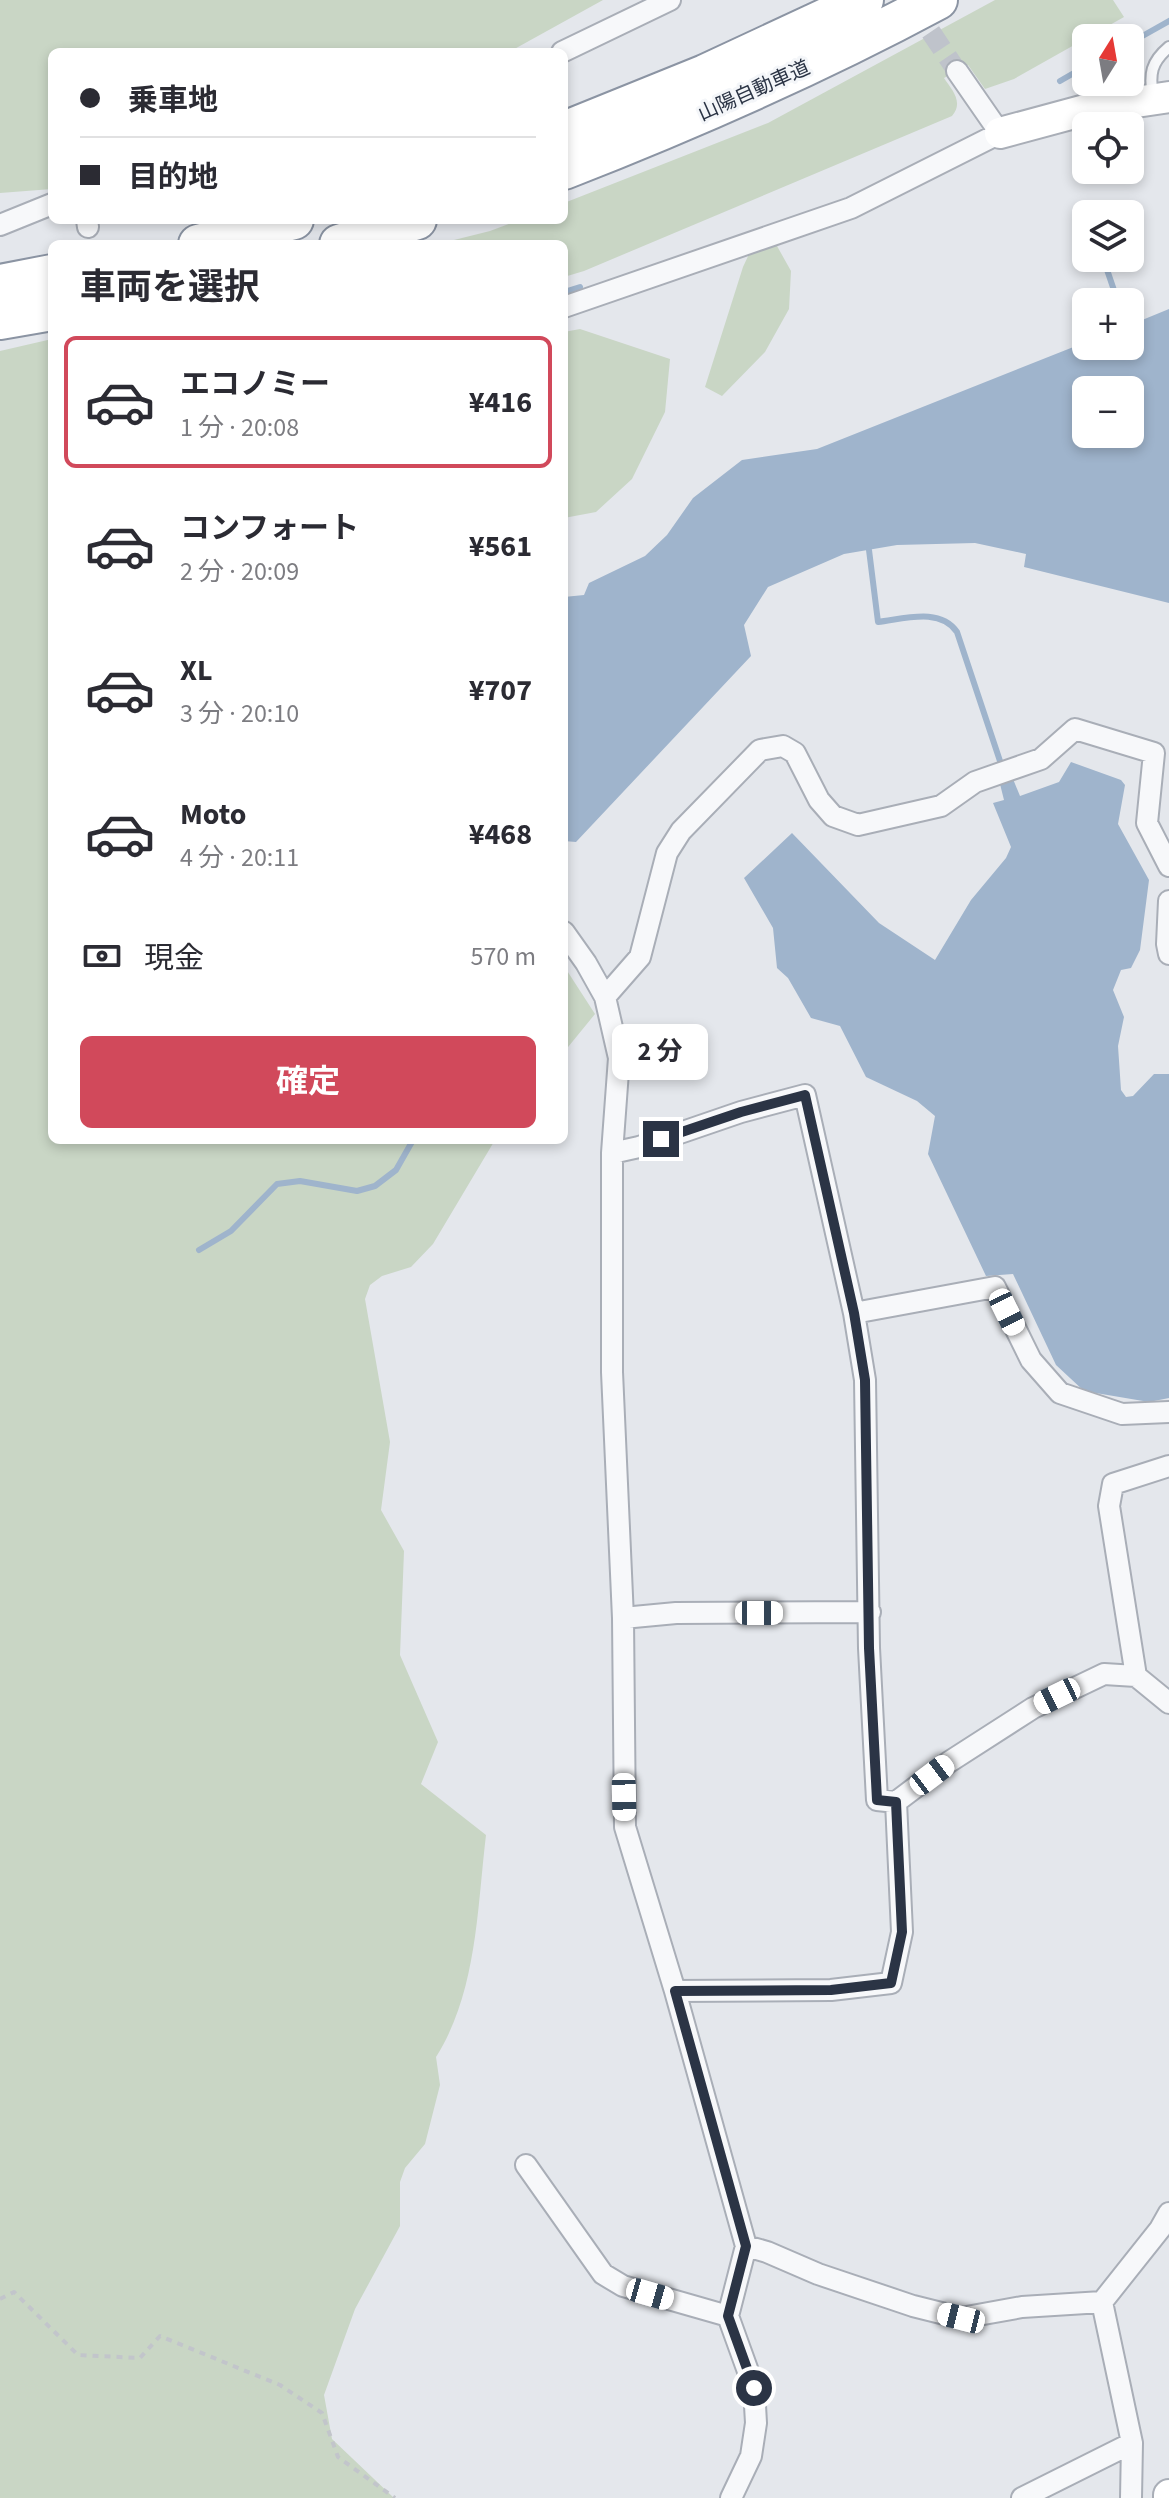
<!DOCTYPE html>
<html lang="ja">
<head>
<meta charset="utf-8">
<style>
  :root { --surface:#fff; --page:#f7f7f7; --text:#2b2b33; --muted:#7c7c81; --line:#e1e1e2; --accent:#d1495b }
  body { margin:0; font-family:"Source Sans 3","Noto Sans JP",sans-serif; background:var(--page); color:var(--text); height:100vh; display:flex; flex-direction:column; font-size:30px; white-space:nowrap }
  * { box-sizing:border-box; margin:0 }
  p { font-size:26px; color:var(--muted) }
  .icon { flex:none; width:44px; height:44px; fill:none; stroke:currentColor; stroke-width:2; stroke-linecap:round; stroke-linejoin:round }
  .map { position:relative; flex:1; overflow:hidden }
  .drawer { position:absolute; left:48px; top:240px; width:520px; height:904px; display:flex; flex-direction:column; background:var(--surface); border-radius:12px; box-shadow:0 4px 12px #0003 }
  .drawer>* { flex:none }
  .guide { position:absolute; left:48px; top:48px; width:520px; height:176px; border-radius:12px; box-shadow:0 4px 12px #0003; display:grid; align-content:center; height:176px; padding:0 32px; background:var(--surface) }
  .needle { width:52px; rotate:11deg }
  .controls { position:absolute; left:1072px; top:24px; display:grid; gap:16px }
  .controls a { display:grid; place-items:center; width:72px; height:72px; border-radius:12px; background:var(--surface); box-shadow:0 4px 12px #0003; font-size:40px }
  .end { position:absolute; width:36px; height:36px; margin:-18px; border:10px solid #2b3445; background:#fff; box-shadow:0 0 0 4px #fff }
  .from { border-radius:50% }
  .bubble { position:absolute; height:56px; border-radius:12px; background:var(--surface); box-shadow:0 4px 12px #0003; font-size:26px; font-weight:700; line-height:56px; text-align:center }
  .car { position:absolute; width:24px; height:48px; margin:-24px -12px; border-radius:10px; box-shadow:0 0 6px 2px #0007; background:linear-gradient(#fff 24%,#345 0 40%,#fff 0 76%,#345 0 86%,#fff 0) }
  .guide b { display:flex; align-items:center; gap:28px; height:76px; font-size:30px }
  .guide b+b { border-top:2px solid var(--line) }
  .guide i { width:20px; height:20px; background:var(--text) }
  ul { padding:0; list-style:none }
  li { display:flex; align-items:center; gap:24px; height:132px; margin:0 16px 12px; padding:0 16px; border:4px solid transparent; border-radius:12px }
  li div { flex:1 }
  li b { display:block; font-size:30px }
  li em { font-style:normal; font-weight:700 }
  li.current { border-color:var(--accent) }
  li>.icon { width:72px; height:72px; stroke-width:1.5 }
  h2 { padding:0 32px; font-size:36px; line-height:96px }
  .pay { display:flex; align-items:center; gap:20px; height:88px; padding:0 32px; font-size:30px }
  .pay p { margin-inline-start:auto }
  .action { display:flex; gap:16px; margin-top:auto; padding:16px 32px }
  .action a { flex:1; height:92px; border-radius:12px; background:var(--accent); color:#fff; font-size:32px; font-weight:700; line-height:92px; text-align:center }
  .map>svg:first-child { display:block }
  .green { fill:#c9d6c5 }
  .water { fill:#9fb4cc; fill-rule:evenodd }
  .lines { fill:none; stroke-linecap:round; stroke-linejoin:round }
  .stream { stroke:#9fb4cc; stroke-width:6 }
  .street-tunnel { stroke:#bfc3cb; stroke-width:20; stroke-dasharray:20 10; stroke-linecap:butt }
  .lane-casing { stroke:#a9aeb7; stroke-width:14 }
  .street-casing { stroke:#a9aeb7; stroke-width:24 }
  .secondary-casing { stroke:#a9aeb7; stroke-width:34 }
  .highway-casing { stroke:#8b94a3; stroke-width:42 }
  .path { stroke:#c2c5cb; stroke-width:4; stroke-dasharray:6 6; stroke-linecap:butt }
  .lane { stroke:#f7f8fa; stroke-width:10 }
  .street { stroke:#f7f8fa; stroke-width:20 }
  .secondary { stroke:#fff; stroke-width:30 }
  .highway { stroke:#fff; stroke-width:38 }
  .route { stroke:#2b3445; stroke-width:10 }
  .labels { text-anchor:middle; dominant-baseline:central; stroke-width:6; stroke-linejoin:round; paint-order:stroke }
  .street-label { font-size:20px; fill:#2b3445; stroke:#f4f6f9 }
</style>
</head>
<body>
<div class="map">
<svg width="1169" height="2498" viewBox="0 0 1169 2498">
  <rect width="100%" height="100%" fill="#e4e7ec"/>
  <!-- green -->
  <path class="green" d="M 0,0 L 603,0 L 509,52 L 52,52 L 52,189 L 0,193 Z
    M 995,0 L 1113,0 L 1124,17 L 1014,79 L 985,89 L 968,65 L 944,78 C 952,90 964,102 952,116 L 584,271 L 564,277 L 564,244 L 438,244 L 490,231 L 519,220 L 564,220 L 564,203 L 768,123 Z
    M 764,243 L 777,246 L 791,271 L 789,309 L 765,352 L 722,396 L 705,387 L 743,267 L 750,252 Z
    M 580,329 L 670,359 L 665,412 L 632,479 L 596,512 L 564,518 L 564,332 Z
    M 52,339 L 52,1140 L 495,1140 L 433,1244 L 411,1267 L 382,1276 L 370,1285 L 365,1299 L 390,1442 L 381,1510 L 404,1551 L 400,1655 L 438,1742 L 421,1784 L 486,1835 C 477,1910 477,1992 436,2057 L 440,2085 L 425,2144 L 405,2168 L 400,2182 L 400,2226 L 355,2309 L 324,2395 L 332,2439 L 394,2498 L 0,2498 L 0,351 Z
    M 564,966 L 595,1014 L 564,1052 Z"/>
  <!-- water -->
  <path class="water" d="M 1169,309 L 1169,603 L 1024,567 L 1026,554 L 975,543 L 897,545 L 844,554 L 768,587 L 744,625 L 751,656 L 576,842 L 564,841 L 564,597 L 584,595 L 589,583 L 645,556 L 667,535 L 693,498 L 742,460 L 817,449 L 1086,342 L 1086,346 L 1130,346 L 1130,325 ZM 1086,390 L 1130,390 L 1130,434 L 1086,434 Z
    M 1071,762 L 1121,780 L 1125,785 L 1118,824 L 1149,880 L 1140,950 L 1131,968 L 1121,970 L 1113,990 L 1124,1017 L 1118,1046 L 1121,1090 L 1126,1097 L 1133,1096 L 1154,1074 L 1169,1074 L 1169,1398 L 1149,1402 L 1084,1391 L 1056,1365 L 1013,1274 L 986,1276 L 928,1154 L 935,1116 L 917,1101 L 866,1077 L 840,1026 L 811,1018 L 788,978 L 777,968 L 773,928 L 744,878 L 792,833 L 879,923 L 935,960 L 971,900 L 1006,858 L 1011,847 L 993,803 L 1004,800 L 1000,784 L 1013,779 L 1020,796 L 1059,782 Z"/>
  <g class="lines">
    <!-- stream -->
    <path class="stream" d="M 1130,43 L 1169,21
      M 1060,81 L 1086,66
      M 1085,206 L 1088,214
      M 1103,258 L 1118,302
      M 564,292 L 580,287
      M 869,550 L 878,622 C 904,619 940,607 957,632 L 1007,782
      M 199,1250 L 231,1231 L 277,1184 L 300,1181 L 357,1191 L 375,1186 L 396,1170 L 413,1140"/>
    <!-- street-tunnel -->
    <path class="street-tunnel" d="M 914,7 L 957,71"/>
    <defs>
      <path id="lane" d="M 1153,97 C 1149,74 1151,62 1169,47"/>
      <path id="street" d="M 562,52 L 670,0
        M 87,220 L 88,227
        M 0,225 L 52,204
        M 564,307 L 851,208 L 1000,133 L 957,71
        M 1169,901 L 1167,944 L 1169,954
        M 564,932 L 586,963 L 605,997 L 619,1058 L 612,1153 L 612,1372 L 623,1618 L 625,1827 L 675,1991 L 746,2246 L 728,2316 L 754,2388 L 756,2423 L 751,2456 L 731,2498
        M 605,997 L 640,957 L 667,853 L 681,831 L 760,750 L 783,746 L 795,753 L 819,800 L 833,816 L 858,825 L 941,806 L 975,782 L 1041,759 L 1075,729 L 1154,753 L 1147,823 L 1169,866
        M 612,1153 L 639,1147 L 741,1112 L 805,1095 L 854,1313 L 865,1380 L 869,1648 L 877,1800 L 896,1802 L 949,1762 L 1033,1708 L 1104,1674 L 1136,1676 L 1169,1703
        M 854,1313 L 995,1287 L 1031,1360 L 1060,1393 L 1122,1414 L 1169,1412
        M 623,1618 L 676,1613 L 870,1612
        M 1136,1676 L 1109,1506 L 1113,1484 L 1169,1466
        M 675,1991 L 831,1990 L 891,1983 L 902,1932 L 896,1802
        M 526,2165 L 603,2274 L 623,2286 L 728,2316
        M 746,2246 L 767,2252 L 818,2274 L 913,2306 L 961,2318 L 1022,2307 L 1102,2302 L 1160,2229 L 1169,2213
        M 1102,2302 L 1132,2443 L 1131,2498
        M 1022,2498 L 1132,2443"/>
      <path id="secondary" d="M 1000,133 L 1089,109 L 1169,97
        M 1169,2498 L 1169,2495"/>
      <path id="highway" d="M 564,131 L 705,74 L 864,0
        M 564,170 C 692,120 817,65 938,0
        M 198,244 L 294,220
        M 339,244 L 417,220
        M 0,284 L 52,274
        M 0,320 L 52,311"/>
    </defs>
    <!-- lane casing -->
    <use href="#lane" class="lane-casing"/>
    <!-- street casing -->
    <use href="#street" class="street-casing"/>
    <!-- secondary casing -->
    <use href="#secondary" class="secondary-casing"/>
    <!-- highway casing -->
    <use href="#highway" class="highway-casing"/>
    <!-- path -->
    <path class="path" d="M 0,2299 L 14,2292 L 78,2355 L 140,2358 L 160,2336 L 280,2385 L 322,2413 L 338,2457 L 395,2498"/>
    <!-- lane -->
    <use href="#lane" class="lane"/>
    <!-- street -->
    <use href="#street" class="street"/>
    <!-- secondary -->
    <use href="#secondary" class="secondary"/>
    <!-- highway -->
    <use href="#highway" class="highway"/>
  </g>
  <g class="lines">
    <!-- route -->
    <path class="route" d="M 661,1139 L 741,1112 L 805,1095 L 854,1313 L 865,1380 L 869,1648 L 877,1800 L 896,1802 L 902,1932 L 891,1983 L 831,1990 L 675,1991 L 746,2246 L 728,2316 L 754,2388"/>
  </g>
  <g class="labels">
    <!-- street labels -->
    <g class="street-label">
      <text transform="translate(754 91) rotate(-24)">山陽自動車道</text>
    </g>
  </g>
</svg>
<div class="controls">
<a><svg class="needle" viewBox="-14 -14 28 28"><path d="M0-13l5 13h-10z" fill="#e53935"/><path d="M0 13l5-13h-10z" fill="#7c7c81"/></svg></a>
<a><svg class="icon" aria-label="locate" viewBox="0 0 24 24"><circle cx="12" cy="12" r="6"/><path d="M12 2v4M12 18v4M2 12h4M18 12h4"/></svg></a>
<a><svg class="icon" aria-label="layers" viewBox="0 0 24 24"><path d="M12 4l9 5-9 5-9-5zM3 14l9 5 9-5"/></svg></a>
<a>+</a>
<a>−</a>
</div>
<i class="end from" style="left:754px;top:2388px"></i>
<i class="end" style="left:661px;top:1139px"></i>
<div class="bubble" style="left:612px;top:1024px;width:96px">2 分</div>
<i class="car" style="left:1007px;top:1312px;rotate:154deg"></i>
<i class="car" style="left:759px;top:1613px;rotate:90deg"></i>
<i class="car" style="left:1057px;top:1696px;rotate:244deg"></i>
<i class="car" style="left:932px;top:1775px;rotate:53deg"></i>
<i class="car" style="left:624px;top:1797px;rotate:179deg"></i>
<i class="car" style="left:650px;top:2294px;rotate:106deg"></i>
<i class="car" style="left:961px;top:2318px;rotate:284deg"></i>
<div class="guide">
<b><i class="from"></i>乗車地</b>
<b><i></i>目的地</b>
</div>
<section class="drawer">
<h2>車両を選択</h2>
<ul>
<li class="current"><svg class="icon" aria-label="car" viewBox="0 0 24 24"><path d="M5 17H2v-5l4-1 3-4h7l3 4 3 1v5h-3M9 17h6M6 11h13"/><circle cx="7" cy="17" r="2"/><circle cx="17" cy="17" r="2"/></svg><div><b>エコノミー</b><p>1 分 · 20:08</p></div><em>¥416</em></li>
<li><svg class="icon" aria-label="car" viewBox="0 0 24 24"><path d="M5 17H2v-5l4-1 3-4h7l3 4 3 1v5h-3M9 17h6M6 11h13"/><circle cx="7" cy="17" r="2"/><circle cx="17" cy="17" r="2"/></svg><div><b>コンフォート</b><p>2 分 · 20:09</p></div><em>¥561</em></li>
<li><svg class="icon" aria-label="car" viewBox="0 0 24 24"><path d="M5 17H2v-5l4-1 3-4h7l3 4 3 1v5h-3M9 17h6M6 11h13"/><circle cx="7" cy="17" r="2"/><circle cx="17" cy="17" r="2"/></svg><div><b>XL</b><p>3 分 · 20:10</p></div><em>¥707</em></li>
<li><svg class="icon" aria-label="car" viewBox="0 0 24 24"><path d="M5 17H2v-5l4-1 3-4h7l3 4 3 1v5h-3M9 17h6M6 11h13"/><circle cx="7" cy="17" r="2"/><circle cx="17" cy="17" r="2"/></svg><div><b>Moto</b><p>4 分 · 20:11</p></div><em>¥468</em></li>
</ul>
<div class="pay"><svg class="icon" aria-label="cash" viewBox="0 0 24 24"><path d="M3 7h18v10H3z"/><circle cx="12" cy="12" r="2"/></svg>現金<p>570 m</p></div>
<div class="action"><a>確定</a></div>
</section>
</div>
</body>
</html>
